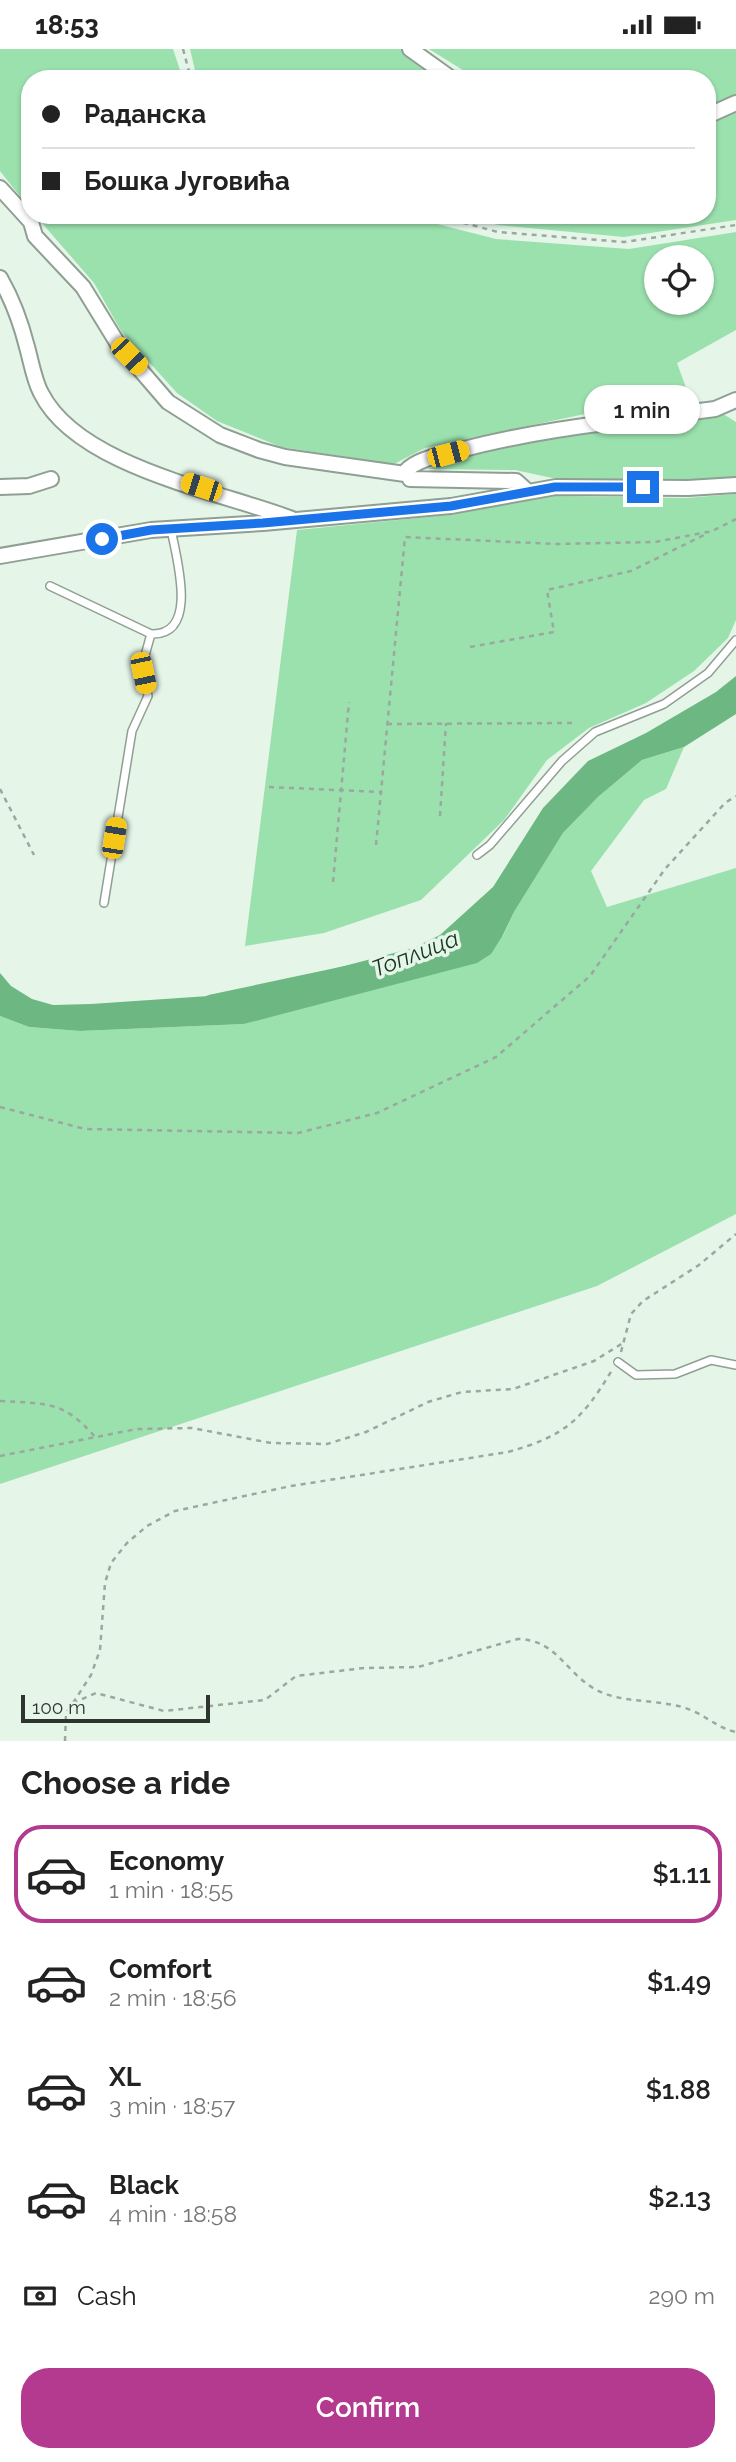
<!DOCTYPE html>
<html lang="en">
<head>
<meta charset="utf-8">
<style>
  :root { --surface:#fff; --page:#f2f2f2; --text:#222; --muted:#767676; --line:#e0e0e0; --accent:#b33a8e }
  body { margin:0; font-family:Raleway,sans-serif; background:var(--page); color:var(--text); height:100vh; display:flex; flex-direction:column; font-size:26px; white-space:nowrap }
  * { box-sizing:border-box; margin:0 }
  p { font-size:23px; color:var(--muted) }
  .icon { flex:none; width:38px; height:38px; fill:none; stroke:currentColor; stroke-width:2; stroke-linecap:round; stroke-linejoin:round }
  .map { position:relative; height:1692px; overflow:hidden }
  .panel { display:flex; flex-direction:column; background:var(--surface); flex:1 }
  .panel>* { flex:none }
  .banner { position:absolute; left:21px; top:21px; width:695px; height:154px; border-radius:28px; box-shadow:0 2px 5px #0004; display:grid; align-content:center; height:154px; padding:0 21px; background:var(--surface) }
  .tools { position:absolute; left:644px; top:196px; display:grid; gap:14px }
  .tools a { display:grid; place-items:center; width:70px; height:70px; border-radius:50%; background:var(--surface); box-shadow:0 2px 5px #0004; font-size:35px }
  .scale { position:absolute; left:21px; bottom:18px; width:189px; box-sizing:border-box; padding-left:7px; border:4px solid #2e3530; border-top:0; font-size:19px; line-height:24px; white-space:nowrap; color:#2e3530; -webkit-text-stroke:5px #e5f5e8; paint-order:stroke }
  .end { position:absolute; width:32px; height:32px; margin:-16px; border:9px solid #1a73e8; background:#fff; box-shadow:0 0 0 4px #fff }
  .from { border-radius:50% }
  .bubble { position:absolute; height:49px; border-radius:24px; background:var(--surface); box-shadow:0 2px 5px #0004; font-size:23px; font-weight:600; line-height:49px; text-align:center }
  .car { position:absolute; width:21px; height:42px; margin:-21px -10px; border-radius:9px; box-shadow:0 0 5px 2px #0007; background:linear-gradient(#f5c518 24%,#345 0 40%,#f5c518 0 76%,#345 0 86%,#f5c518 0) }
  .banner b { display:flex; align-items:center; gap:24px; height:66px; font-size:26px }
  .banner b+b { border-top:2px solid var(--line) }
  .banner i { width:18px; height:18px; background:var(--text) }
  ul { padding:0; list-style:none }
  li { display:flex; align-items:center; gap:21px; height:98px; margin:0 14px 10px; padding:0 7px; border:4px solid transparent; border-radius:28px }
  li div { flex:1 }
  li b { display:block; font-size:26px }
  li em { font-style:normal; font-weight:600 }
  li.active { border-color:var(--accent) }
  li>.icon { width:63px; height:63px; stroke-width:1.5 }
  h2 { padding:0 21px; font-size:32px; line-height:84px }
  .pay { display:flex; align-items:center; gap:18px; height:77px; padding:0 21px; font-size:26px }
  .pay p { margin-inline-start:auto }
  .cta { display:flex; gap:14px; margin-top:auto; padding:14px 21px }
  .cta a { flex:1; height:80px; border-radius:28px; background:var(--accent); color:#fff; font-size:28px; font-weight:600; line-height:80px; text-align:center }
  .status { display:flex; justify-content:space-between; align-items:center; height:49px; padding:0 35px; background:var(--surface); direction:ltr }
  .status svg { height:19px; fill:currentColor }
  .map>svg:first-child { display:block }
  .green { fill:#9be1ae; fill-rule:evenodd }
  .water { fill:#6db882; fill-rule:evenodd }
  .lines { fill:none; stroke-linecap:round; stroke-linejoin:round }
  .river { stroke:#6db882; stroke-width:23 }
  .lane-casing { stroke:#8f9f93; stroke-width:10 }
  .street-casing { stroke:#8f9f93; stroke-width:18 }
  .path { stroke:#9ba89e; stroke-width:2.5; stroke-dasharray:5 5; stroke-linecap:butt }
  .lane { stroke:#fff; stroke-width:7 }
  .street { stroke:#fff; stroke-width:14 }
  .route { stroke:#1a73e8; stroke-width:9 }
  .labels { text-anchor:middle; dominant-baseline:central; stroke-width:7; stroke-linejoin:round; paint-order:stroke }
  .water-label { font-size:23px; font-style:italic; fill:#173721; stroke:#e5f5e8 }
</style>
</head>
<body>
<div class="status"><b>18:53</b><svg viewBox="0 0 49 12"><path d="M0 12V9h3v3zM5 12V6h3v6zM10 12V3h3v9zM15 12V0h3v12zM26 1h20v11H26zM47 4h2v5h-2z"/></svg></div>
<div class="map">
<svg width="736" height="1692" viewBox="0 0 736 1692">
  <rect width="100%" height="100%" fill="#e5f5e8"/>
  <!-- green -->
  <path class="green" d="M 0,0 L 173,0 L 183,30 L 30,30 L 30,160 L 0,122 Z
    M 190,0 L 403,0 L 439,30 L 197,30 Z
    M 429,0 L 736,0 L 736,46 L 707,60 L 707,30 L 477,30 Z
    M 736,61 L 736,171 L 624,188 L 498,176 L 460,166 L 707,166 L 707,73 Z
    M 35,166 L 402,166 L 496,190 L 629,200 L 736,183 L 736,281 L 677,314 L 695,363 L 720,363 L 736,373 L 736,428 L 687,432 L 557,430 L 515,421 L 427,420 L 474,405 L 584,383 L 647,376 L 661,367 L 692,362 L 665,357 L 599,362 L 425,399 L 394,415 L 281,398 L 217,372 L 177,344 L 121,282 L 94,234 ZM 656,208 L 702,208 L 702,254 L 656,254 Z
    M 736,445 L 736,571 L 728,589 L 694,622 L 646,654 L 589,679 L 547,711 L 504,771 L 421,851 L 324,884 L 245,897 L 297,481 L 449,466 L 553,447 L 686,449 Z
    M 684,698 L 666,740 L 644,751 L 591,822 L 607,858 L 736,819 L 736,1165 L 597,1237 L 0,1435 L 0,967 L 29,978 L 80,982 L 244,975 L 503,887 L 514,863 L 563,784 L 598,748 L 642,711 Z"/>
  <!-- water -->
  <path class="water" d="M 736,627 L 736,665 L 684,698 L 642,711 L 598,748 L 563,784 L 514,863 L 503,886 L 491,905 L 477,914 L 244,975 L 80,982 L 29,978 L 0,967 L 0,924 L 11,937 L 32,950 L 53,956 L 91,955 L 238,945 L 413,899 L 440,886 L 493,838 L 543,759 L 588,712 L 646,684 L 716,643 ZM 330,927 L 326,932 L 280,951 L 242,956 L 241,952 Z"/>
  <g class="lines">
    <!-- river -->
    <path class="river" d="M 212,957 L 353,927"/>
    <defs>
      <path id="lane" d="M 50,537 L 151,585 C 200,587 176,508 171,480
        M 477,806 L 490,796 L 562,712 L 595,683 L 664,655 L 708,624 L 736,591
        M 104,854 L 132,682 L 148,647 L 142,617 L 151,585
        M 618,1313 L 636,1326 L 675,1325 L 711,1311 L 736,1316"/>
      <path id="street" d="M 410,0 L 452,30
        M 707,67 L 736,54
        M 0,139 L 31,173 L 35,187 L 83,238 L 118,295 L 168,353 L 220,386 L 259,401 L 285,408 L 405,425
        M 0,229 C 12,250 21,274 27,298 C 31,312 34,331 41,344 C 78,418 219,442 292,470
        M 0,438 L 29,437 L 51,430
        M 526,441 L 516,432 L 410,430 L 406,422 C 418,409 443,406 460,401 C 547,378 627,372 715,360 L 736,351
        M 0,507 L 151,481 L 263,474 L 451,457 L 556,438 L 688,439 L 736,436"/>
    </defs>
    <!-- lane casing -->
    <use href="#lane" class="lane-casing"/>
    <!-- street casing -->
    <use href="#street" class="street-casing"/>
    <!-- path -->
    <path class="path" d="M 183,0 L 191,30
      M 434,166 L 498,183 L 624,193 L 736,176
      M 714,481 L 736,470
      M 470,598 L 554,583 L 547,541 L 631,522 L 708,484
      M 387,675 L 573,674
      M 269,738 L 381,743
      M 0,740 L 34,806
      M 440,767 L 446,674
      M 376,796 L 405,488 L 555,495 L 655,493 L 713,482
      M 333,833 L 349,653
      M 0,1058 L 85,1080 L 298,1084 L 377,1064 L 496,1008 L 590,927 L 665,820 L 725,754 L 736,747
      M 621,1303 L 631,1265 L 643,1252 L 699,1216 L 736,1185
      M 0,1352 C 47,1355 63,1351 96,1389
      M 0,1407 L 137,1380 L 192,1379 L 271,1394 L 327,1395 L 366,1383 L 428,1353 L 462,1343 L 513,1340 L 594,1312 L 623,1294
      M 73,1654 L 91,1626 L 100,1601 L 105,1534 L 111,1514 L 127,1494 L 147,1477 L 175,1462 L 291,1437 L 508,1403 C 565,1387 582,1371 612,1321
      M 65,1692 L 66,1664 L 73,1654 L 96,1644 L 164,1662 L 265,1651 L 296,1627 L 364,1619 L 418,1618 L 518,1590 C 556,1591 564,1621 593,1639 C 623,1657 662,1648 693,1662 C 709,1669 718,1679 736,1683"/>
    <!-- lane -->
    <use href="#lane" class="lane"/>
    <!-- street -->
    <use href="#street" class="street"/>
  </g>
  <g class="lines">
    <!-- route -->
    <path class="route" d="M 102,490 L 151,481 L 263,474 L 451,457 L 555,438 L 643,438"/>
  </g>
  <g class="labels">
    <!-- water labels -->
    <g class="water-label">
      <text transform="translate(415 904) rotate(-21)">Топлица</text>
    </g>
  </g>
</svg>
<div class="tools">
<a><svg class="icon" aria-label="locate" viewBox="0 0 24 24"><circle cx="12" cy="12" r="6"/><path d="M12 2v4M12 18v4M2 12h4M18 12h4"/></svg></a>
</div>
<div class="scale">100 m</div>
<i class="end from" style="left:102px;top:490px"></i>
<i class="end" style="left:643px;top:438px"></i>
<div class="bubble" style="left:584px;top:336px;width:116px">1 min</div>
<i class="car" style="left:129px;top:307px;rotate:136deg"></i>
<i class="car" style="left:448px;top:405px;rotate:75deg"></i>
<i class="car" style="left:201px;top:438px;rotate:288deg"></i>
<i class="car" style="left:143px;top:624px;rotate:168deg"></i>
<i class="car" style="left:114px;top:789px;rotate:9deg"></i>
<div class="banner">
<b><i class="from"></i>Раданска</b>
<b><i></i>Бошка Југовића</b>
</div>
</div>
<section class="panel">
<h2>Choose a ride</h2>
<ul>
<li class="active"><svg class="icon" aria-label="car" viewBox="0 0 24 24"><path d="M5 17H2v-5l4-1 3-4h7l3 4 3 1v5h-3M9 17h6M6 11h13"/><circle cx="7" cy="17" r="2"/><circle cx="17" cy="17" r="2"/></svg><div><b>Economy</b><p>1 min · 18:55</p></div><em>$1.11</em></li>
<li><svg class="icon" aria-label="car" viewBox="0 0 24 24"><path d="M5 17H2v-5l4-1 3-4h7l3 4 3 1v5h-3M9 17h6M6 11h13"/><circle cx="7" cy="17" r="2"/><circle cx="17" cy="17" r="2"/></svg><div><b>Comfort</b><p>2 min · 18:56</p></div><em>$1.49</em></li>
<li><svg class="icon" aria-label="car" viewBox="0 0 24 24"><path d="M5 17H2v-5l4-1 3-4h7l3 4 3 1v5h-3M9 17h6M6 11h13"/><circle cx="7" cy="17" r="2"/><circle cx="17" cy="17" r="2"/></svg><div><b>XL</b><p>3 min · 18:57</p></div><em>$1.88</em></li>
<li><svg class="icon" aria-label="car" viewBox="0 0 24 24"><path d="M5 17H2v-5l4-1 3-4h7l3 4 3 1v5h-3M9 17h6M6 11h13"/><circle cx="7" cy="17" r="2"/><circle cx="17" cy="17" r="2"/></svg><div><b>Black</b><p>4 min · 18:58</p></div><em>$2.13</em></li>
</ul>
<div class="pay"><svg class="icon" aria-label="cash" viewBox="0 0 24 24"><path d="M3 7h18v10H3z"/><circle cx="12" cy="12" r="2"/></svg>Cash<p>290 m</p></div>
<div class="cta"><a>Confirm</a></div>
</section>
</body>
</html>
